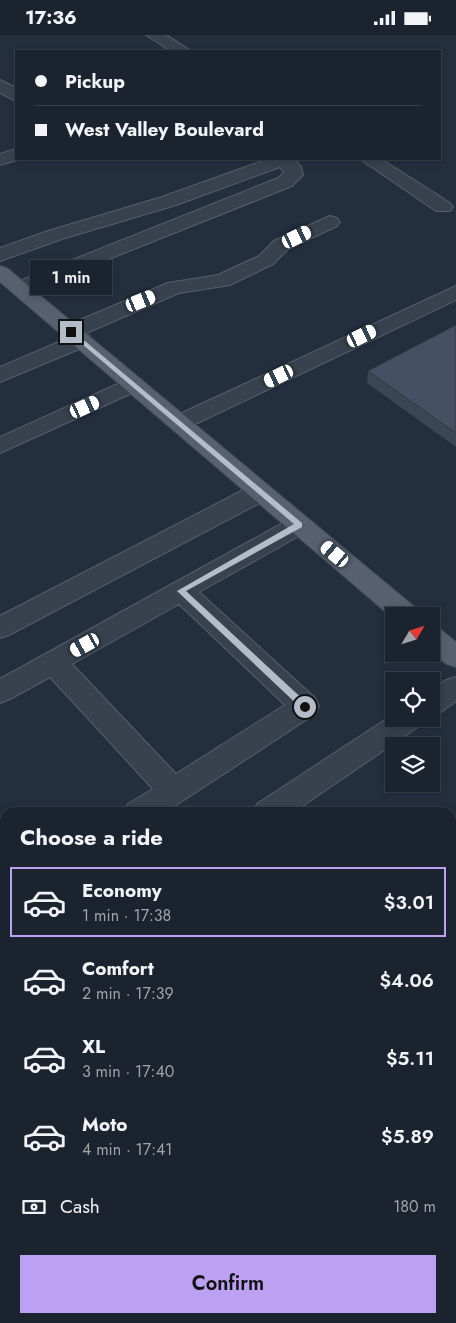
<!DOCTYPE html>
<html lang="en">
<head>
<meta charset="utf-8">
<style>
  :root { --surface:#1b232e; --page:#282f3a; --text:#f1f3f6; --muted:#a0a4aa; --line:#39404a; --accent:#bca0f2 }
  body { margin:0; font-family:Jost,sans-serif; background:var(--page); color:var(--text); height:100vh; display:flex; flex-direction:column; font-size:19px; white-space:nowrap }
  * { box-sizing:border-box; margin:0 }
  p { font-size:16px; color:var(--muted) }
  .icon { flex:none; width:28px; height:28px; fill:none; stroke:currentColor; stroke-width:2; stroke-linecap:round; stroke-linejoin:round }
  .map { position:relative; flex:1; overflow:hidden }
  .side { position:absolute; left:0px; top:772px; width:456px; height:516px; display:flex; flex-direction:column; background:var(--surface); border-radius:15px 15px 0 0; box-shadow:0 2px 8px #0003,0 0 0 1px var(--line) }
  .side>* { flex:none }
  .top-card { position:absolute; left:15px; top:15px; width:426px; height:110px; border-radius:0px; box-shadow:0 2px 8px #0003,0 0 0 1px var(--line); display:grid; align-content:center; height:110px; padding:0 20px; background:var(--surface) }
  .needle { width:32px; rotate:52deg }
  .buttons { position:absolute; left:385px; top:572px; display:grid; gap:10px }
  .buttons a { display:grid; place-items:center; width:55px; height:55px; border-radius:0px; background:var(--surface); box-shadow:0 2px 8px #0003,0 0 0 1px var(--line); font-size:25px }
  .end { position:absolute; width:22px; height:22px; margin:-11px; border:6px solid #b4bcc9; background:#111; box-shadow:0 0 0 2px #111 }
  .from { border-radius:50% }
  .bubble { position:absolute; height:35px; border-radius:0px; background:var(--surface); box-shadow:0 2px 8px #0003,0 0 0 1px var(--line); font-size:16px; font-weight:600; line-height:35px; text-align:center }
  .car { position:absolute; width:15px; height:30px; margin:-15px -8px; border-radius:6px; box-shadow:0 0 4px 1px #0007; background:linear-gradient(#fff 24%,#345 0 40%,#fff 0 76%,#345 0 86%,#fff 0) }
  .top-card b { display:flex; align-items:center; gap:18px; height:48px; font-size:19px }
  .top-card b+b { border-top:1px solid var(--line) }
  .top-card i { width:12px; height:12px; background:var(--text) }
  ul { padding:0; list-style:none }
  li { display:flex; align-items:center; gap:15px; height:70px; margin:0 10px 8px; padding:0 10px; border:2px solid transparent; border-radius:0px }
  li div { flex:1 }
  li b { display:block; font-size:19px }
  li em { font-style:normal; font-weight:600 }
  li.on { border-color:var(--accent) }
  li>.icon { width:45px; height:45px; stroke-width:1.5 }
  h2 { padding:0 20px; font-size:22px; line-height:60px }
  .pay { display:flex; align-items:center; gap:12px; height:55px; padding:0 20px; font-size:19px }
  .pay p { margin-inline-start:auto }
  .action { display:flex; gap:10px; margin-top:auto; padding:10px 20px }
  .action a { flex:1; height:58px; border-radius:0px; background:var(--accent); color:#111; font-size:20px; font-weight:600; line-height:58px; text-align:center }
  .status { display:flex; justify-content:space-between; align-items:center; height:35px; padding:0 25px; background:var(--surface); direction:ltr }
  .status svg { height:14px; fill:currentColor }
  .map>svg:first-child { display:block }
  .lines { fill:none; stroke-linecap:round; stroke-linejoin:round }
  .minor-casing { stroke:#565f6c; stroke-width:2 }
  .major-casing { stroke:#414a57; stroke-width:2 }
  .minor { fill:#38414e; fill-rule:evenodd }
  .major { fill:#56606e; fill-rule:evenodd }
  .wall { fill:#3b4654 }
  .building { fill:#455162; stroke:#303945 }
  .route { fill:#b4bcc9 }
</style>
</head>
<body>
<div class="status"><b>17:36</b><svg viewBox="0 0 49 12"><path d="M0 12V9h3v3zM5 12V6h3v6zM10 12V3h3v9zM15 12V0h3v12zM26 1h20v11H26zM47 4h2v5h-2z"/></svg></div>
<div class="map">
<svg width="456" height="1288" viewBox="0 0 456 1288">
  <rect width="100%" height="100%" fill="#242f3e"/>
  <g class="lines">
    <defs>
      <path id="minor" d="M 146,0 L 166,0 L 191,16 L 171,16 Z
        M 0,45 L 16,53 L 16,66 L 0,58 Z
        M 16,114 L 16,124 L 20,124 L 0,130 L 0,119 Z
        M 268,124 L 294,124 L 301,132 L 303,140 L 292,151 L 26,257 L 19,259 L 12,257 L 9,253 L 12,249 L 278,143 L 284,138 L 280,132 L 176,170 L 62,204 L 0,226 L 0,213 L 48,196 L 162,162 Z
        M 360,124 L 381,124 L 450,168 L 453,172 L 450,176 L 436,176 Z
        M 330,181 L 337,183 L 340,187 L 337,191 L 288,214 L 273,229 L 230,250 L 179,258 L 84,299 L 89,300 L 92,305 L 89,310 L 0,347 L 0,332 L 68,303 L 63,302 L 60,297 L 63,292 L 168,248 L 218,240 L 259,221 L 274,206 Z
        M 456,251 L 456,265 L 187,393 L 179,395 L 171,393 L 168,388 L 171,383 Z
        M 133,342 L 141,344 L 144,349 L 141,354 L 0,418 L 0,402 Z
        M 260,449 L 269,451 L 272,457 L 269,463 L 9,600 L 0,603 L 0,581 L 251,451 Z
        M 299,482 L 308,484 L 311,490 L 308,496 L 199,557 L 315,663 L 319,671 L 315,679 L 164,778 L 124,778 L 128,769 L 153,754 L 50,642 L 10,664 L 0,668 L 0,644 L 290,484 ZM 179,569 L 285,670 L 176,739 L 72,629 Z
        M 456,642 L 456,666 L 441,677 L 431,680 L 431,655 L 446,645 Z
        M 394,679 L 394,684 L 422,684 L 418,692 L 292,778 L 253,778 L 257,769 Z
        M 5,849 L 5,878 L 0,880 L 0,851 Z
        M 5,938 L 5,974 L 0,972 L 0,940 Z
        M 456,1019 L 456,1053 L 451,1055 L 451,1021 Z
        M 451,1205 L 456,1207 L 456,1245 L 451,1243 Z
        M 125,1284 L 167,1284 L 166,1288 L 124,1288 Z
        M 186,1284 L 226,1284 L 227,1288 L 187,1288 Z"/>
      <path id="major" d="M 0,231 L 7,233 L 417,574 L 421,581 L 394,581 L 394,584 L 0,247 Z
        M 431,591 L 440,594 L 456,607 L 456,632 L 446,629 L 431,616 Z"/>
    </defs>
    <!-- minor casing -->
    <use href="#minor" class="minor-casing"/>
    <!-- major casing -->
    <use href="#major" class="major-casing"/>
    <!-- minor -->
    <use href="#minor" class="minor"/>
    <!-- major -->
    <use href="#major" class="major"/>
  </g>
  <!-- wall -->
  <path class="wall" d="M 456,290 L 456,412 L 367,348 L 368,336 Z"/>
  <!-- building -->
  <path class="building" d="M 456,290 L 456,398 L 368,336 Z"/>
  <!-- route -->
  <path class="route" d="M 69,296 L 73,296 L 302,488 L 302,492 L 186,556 L 308,669 L 308,674 L 302,674 L 177,556 L 294,489 L 69,298 Z"/>
</svg>
<div class="buttons">
<a><svg class="needle" viewBox="-14 -14 28 28"><path d="M0-13l5 13h-10z" fill="#e53935"/><path d="M0 13l5-13h-10z" fill="#a0a4aa"/></svg></a>
<a><svg class="icon" aria-label="locate" viewBox="0 0 24 24"><circle cx="12" cy="12" r="6"/><path d="M12 2v4M12 18v4M2 12h4M18 12h4"/></svg></a>
<a><svg class="icon" aria-label="layers" viewBox="0 0 24 24"><path d="M12 4l9 5-9 5-9-5zM3 14l9 5 9-5"/></svg></a>
</div>
<i class="end from" style="left:305px;top:672px"></i>
<i class="end" style="left:71px;top:297px"></i>
<div class="bubble" style="left:30px;top:225px;width:82px">1 min</div>
<i class="car" style="left:297px;top:202px;rotate:64deg"></i>
<i class="car" style="left:141px;top:266px;rotate:68deg"></i>
<i class="car" style="left:362px;top:301px;rotate:64deg"></i>
<i class="car" style="left:279px;top:341px;rotate:244deg"></i>
<i class="car" style="left:85px;top:372px;rotate:65deg"></i>
<i class="car" style="left:335px;top:519px;rotate:310deg"></i>
<i class="car" style="left:85px;top:610px;rotate:241deg"></i>
<div class="top-card">
<b><i class="from"></i>Pickup</b>
<b><i></i>West Valley Boulevard</b>
</div>
<section class="side">
<h2>Choose a ride</h2>
<ul>
<li class="on"><svg class="icon" aria-label="car" viewBox="0 0 24 24"><path d="M5 17H2v-5l4-1 3-4h7l3 4 3 1v5h-3M9 17h6M6 11h13"/><circle cx="7" cy="17" r="2"/><circle cx="17" cy="17" r="2"/></svg><div><b>Economy</b><p>1 min · 17:38</p></div><em>$3.01</em></li>
<li><svg class="icon" aria-label="car" viewBox="0 0 24 24"><path d="M5 17H2v-5l4-1 3-4h7l3 4 3 1v5h-3M9 17h6M6 11h13"/><circle cx="7" cy="17" r="2"/><circle cx="17" cy="17" r="2"/></svg><div><b>Comfort</b><p>2 min · 17:39</p></div><em>$4.06</em></li>
<li><svg class="icon" aria-label="car" viewBox="0 0 24 24"><path d="M5 17H2v-5l4-1 3-4h7l3 4 3 1v5h-3M9 17h6M6 11h13"/><circle cx="7" cy="17" r="2"/><circle cx="17" cy="17" r="2"/></svg><div><b>XL</b><p>3 min · 17:40</p></div><em>$5.11</em></li>
<li><svg class="icon" aria-label="car" viewBox="0 0 24 24"><path d="M5 17H2v-5l4-1 3-4h7l3 4 3 1v5h-3M9 17h6M6 11h13"/><circle cx="7" cy="17" r="2"/><circle cx="17" cy="17" r="2"/></svg><div><b>Moto</b><p>4 min · 17:41</p></div><em>$5.89</em></li>
</ul>
<div class="pay"><svg class="icon" aria-label="cash" viewBox="0 0 24 24"><path d="M3 7h18v10H3z"/><circle cx="12" cy="12" r="2"/></svg>Cash<p>180 m</p></div>
<div class="action"><a>Confirm</a></div>
</section>
</div>
</body>
</html>
